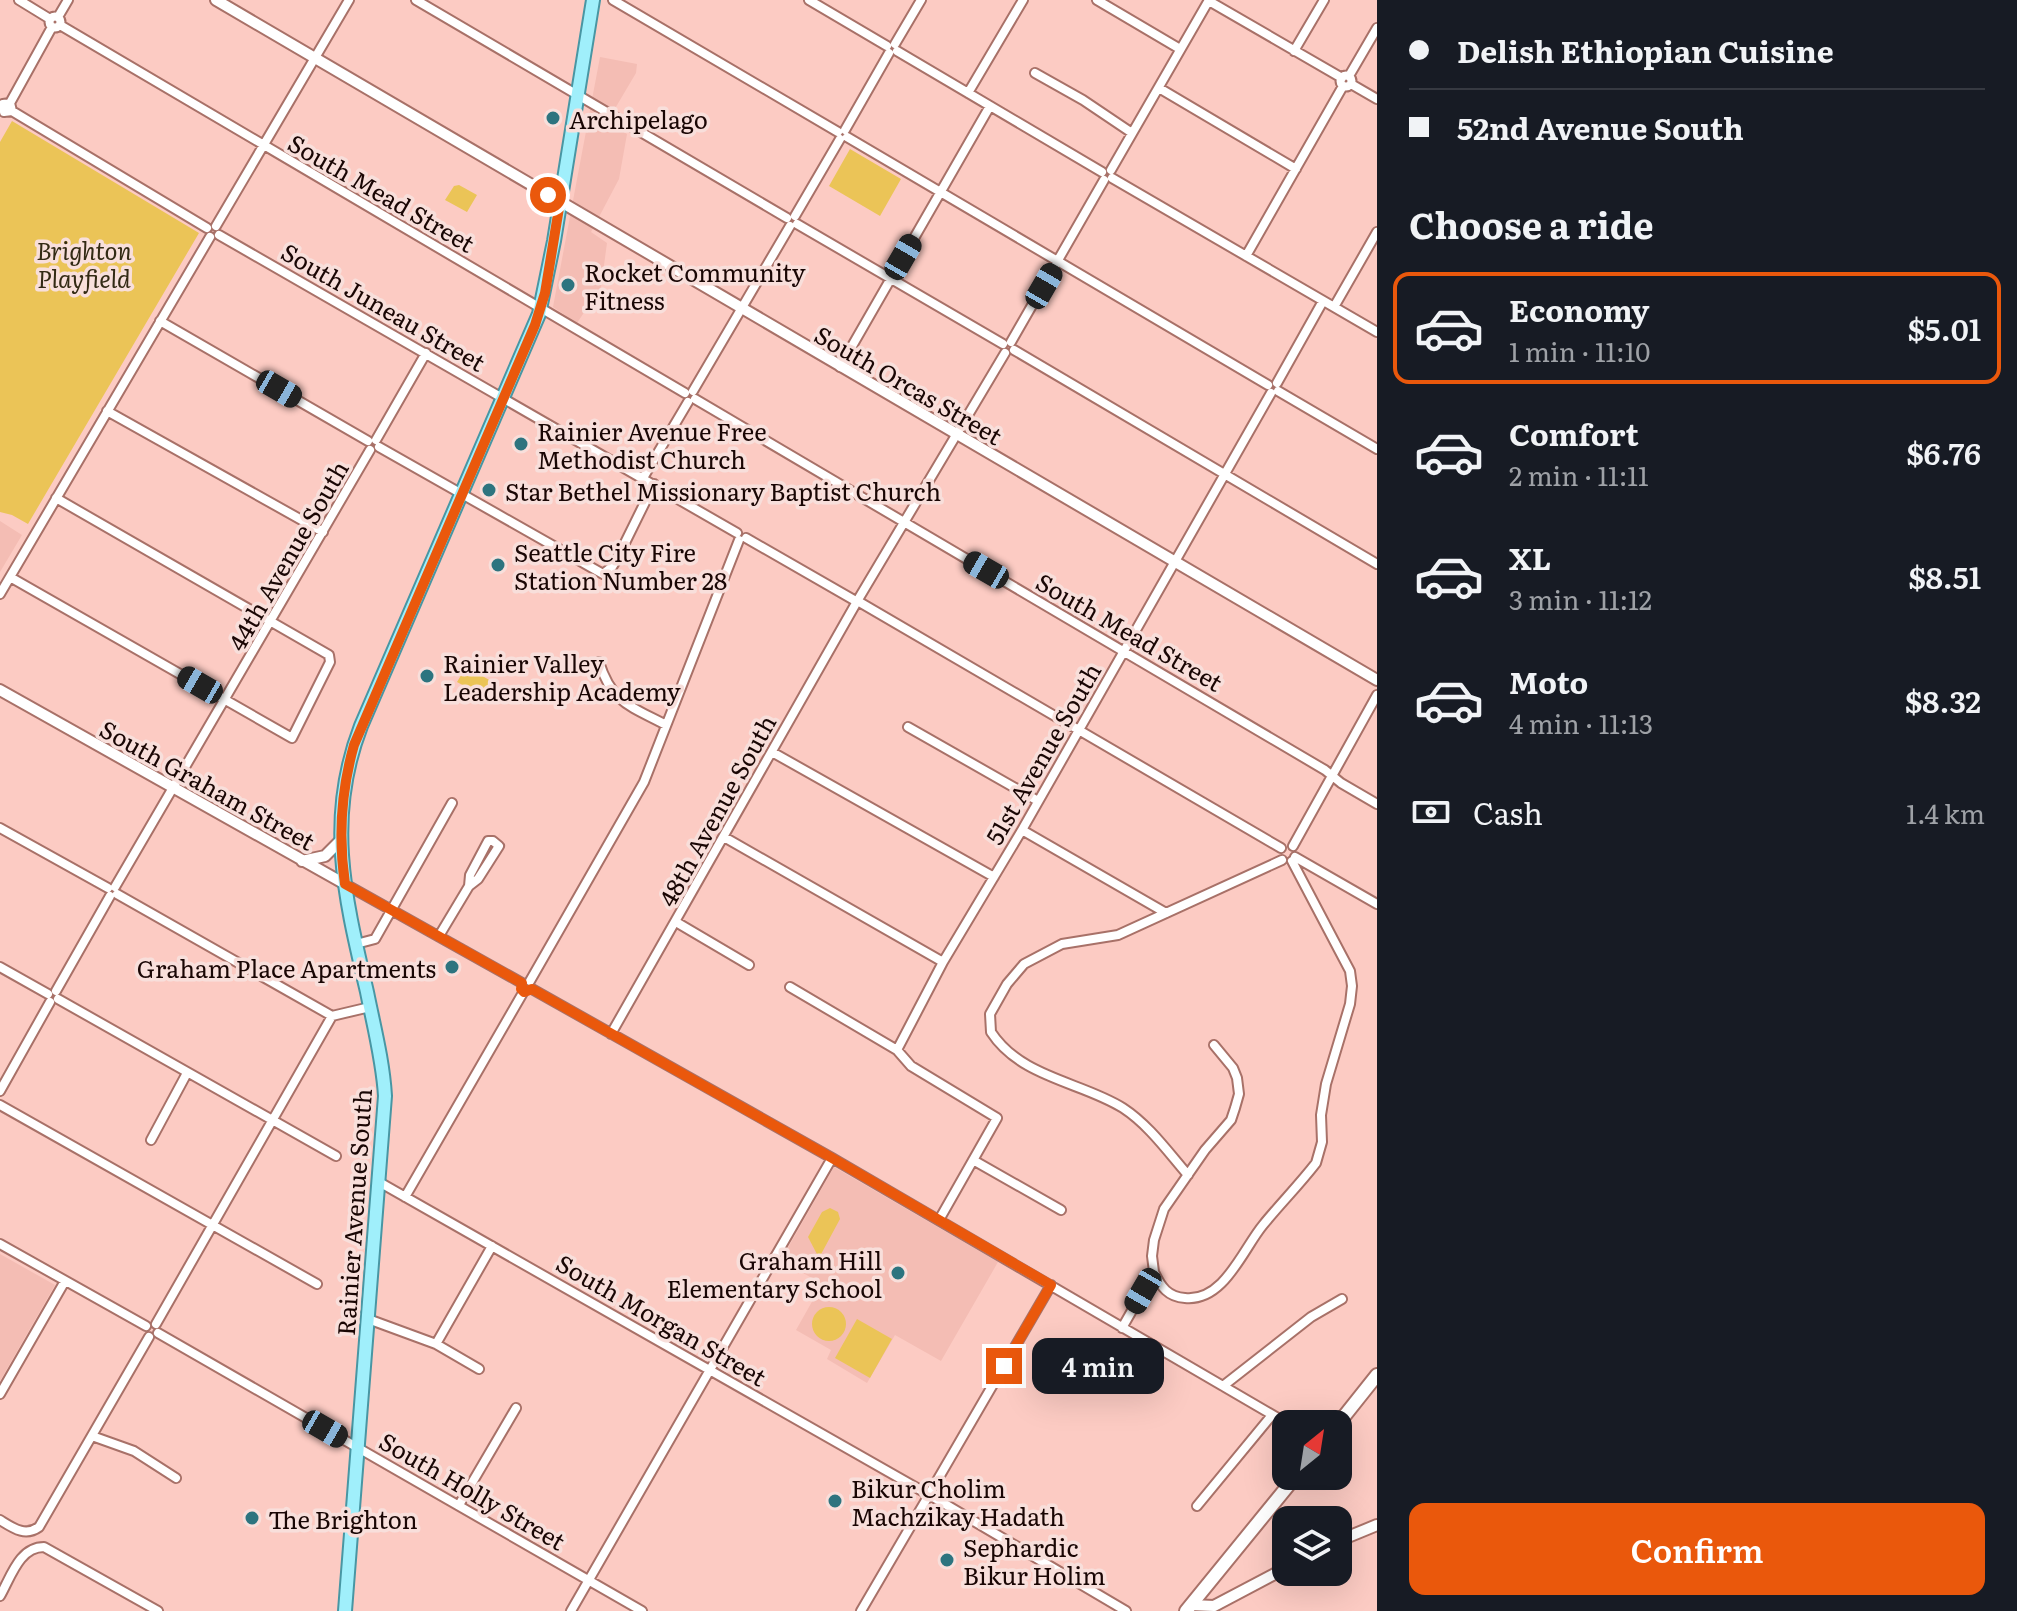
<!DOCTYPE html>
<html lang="en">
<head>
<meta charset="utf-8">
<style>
  :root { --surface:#171b24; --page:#20242c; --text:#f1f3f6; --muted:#9ea1a6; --line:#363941; --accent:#ea580c }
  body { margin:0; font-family:Literata,serif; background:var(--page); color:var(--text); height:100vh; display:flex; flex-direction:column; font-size:30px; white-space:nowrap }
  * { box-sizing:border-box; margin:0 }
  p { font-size:26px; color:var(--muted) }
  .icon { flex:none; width:44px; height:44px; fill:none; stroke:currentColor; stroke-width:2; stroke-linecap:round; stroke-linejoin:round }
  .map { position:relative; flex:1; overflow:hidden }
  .sheet { display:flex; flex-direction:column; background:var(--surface); width:640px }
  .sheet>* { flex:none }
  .hud { display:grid; align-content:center; height:176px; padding:0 32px; background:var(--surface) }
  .needle { width:52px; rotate:30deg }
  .tools { position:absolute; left:1272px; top:1410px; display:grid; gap:16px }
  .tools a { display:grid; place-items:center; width:80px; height:80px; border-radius:16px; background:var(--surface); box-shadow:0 8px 32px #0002; font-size:40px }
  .end { position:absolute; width:36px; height:36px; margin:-18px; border:10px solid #ea580c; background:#fff; box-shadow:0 0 0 4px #fff }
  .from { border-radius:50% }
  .bubble { position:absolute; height:56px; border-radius:16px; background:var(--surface); box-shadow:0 8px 32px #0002; font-size:26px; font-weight:600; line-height:56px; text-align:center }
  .car { position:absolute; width:24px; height:48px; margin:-24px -12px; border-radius:10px; box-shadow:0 0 6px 2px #0007; background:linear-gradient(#222 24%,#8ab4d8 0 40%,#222 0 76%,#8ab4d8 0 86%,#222 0) }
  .hud b { display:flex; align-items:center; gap:28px; height:76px; font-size:30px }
  .hud b+b { border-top:2px solid var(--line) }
  .hud i { width:20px; height:20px; background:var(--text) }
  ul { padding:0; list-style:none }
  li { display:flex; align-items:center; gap:24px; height:112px; margin:0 16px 12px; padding:0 16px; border:4px solid transparent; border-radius:16px }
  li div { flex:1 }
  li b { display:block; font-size:30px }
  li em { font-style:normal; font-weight:600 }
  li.selected { border-color:var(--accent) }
  li>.icon { width:72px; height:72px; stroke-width:1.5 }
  h2 { padding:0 32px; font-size:36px; line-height:96px }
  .pay { display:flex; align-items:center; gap:20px; height:88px; padding:0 32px; font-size:30px }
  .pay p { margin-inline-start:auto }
  .primary-button { display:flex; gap:16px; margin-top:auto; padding:16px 32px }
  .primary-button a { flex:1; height:92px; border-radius:16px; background:var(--accent); color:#fff; font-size:32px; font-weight:600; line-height:92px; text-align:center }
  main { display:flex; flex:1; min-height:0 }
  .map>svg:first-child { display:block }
  .built { fill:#f4bdb4 }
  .green { fill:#ebc457 }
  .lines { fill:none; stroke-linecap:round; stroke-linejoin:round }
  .minor-casing { stroke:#a87168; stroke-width:12 }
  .tertiary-casing { stroke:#a87168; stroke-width:14 }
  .secondary-casing { stroke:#a87168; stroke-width:16 }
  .primary-casing { stroke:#4896a3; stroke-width:16 }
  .minor { stroke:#fff; stroke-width:8 }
  .tertiary { stroke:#fff; stroke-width:10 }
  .secondary { stroke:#fff; stroke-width:12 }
  .primary { stroke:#a0effb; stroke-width:12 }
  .route { stroke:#ea580c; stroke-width:10 }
  .poi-dot { fill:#2d747f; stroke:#f8dfdb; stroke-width:3 }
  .labels { text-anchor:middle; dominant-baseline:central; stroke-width:7; stroke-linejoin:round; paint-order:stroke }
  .poi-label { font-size:24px; fill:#190604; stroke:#f8dfdb; text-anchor:start }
  .street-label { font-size:24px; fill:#190604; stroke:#f8dfdb }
  .park-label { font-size:24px; font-style:italic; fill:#332a14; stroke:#f8dfdb }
</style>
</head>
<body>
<main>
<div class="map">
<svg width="1377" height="1611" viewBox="0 0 1377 1611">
  <rect width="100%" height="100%" fill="#fccbc3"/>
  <!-- built -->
  <path class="built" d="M 600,57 L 637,64 L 636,73 L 607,122 L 627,134 L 619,179 L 591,232 L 607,243 L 601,287 L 577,323 L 553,307 Z
    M 0,521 L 22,535 L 0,572 Z
    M 834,1167 L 998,1262 L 941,1361 L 895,1335 L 867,1383 L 827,1359 L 831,1350 L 796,1330 L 822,1284 L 781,1260 Z
    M 0,1254 L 55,1285 L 0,1381 Z"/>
  <!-- green -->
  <path class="green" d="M 12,121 L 199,233 L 28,524 L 12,515 L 0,512 L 0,142 Z
    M 850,149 L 901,179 L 880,216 L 829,186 Z
    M 459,185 L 477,195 L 467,212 L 445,200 L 454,186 Z
    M 466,667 L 493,682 L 485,697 L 457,682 Z
    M 830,1208 L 838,1212 L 840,1219 L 819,1258 L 808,1237 L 822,1212 Z
    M812 1324a17 17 0 1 1 34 0a17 17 0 1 1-34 0Z
    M 857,1319 L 892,1339 L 870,1378 L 835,1358 Z"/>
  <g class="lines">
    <defs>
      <path id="minor" d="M 19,0 L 50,19
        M 416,0 L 787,218
        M 613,0 L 838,132
        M 809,0 L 887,46
        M 1097,0 L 1180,49
        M 1209,1 L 1342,78
        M49.5 22a5.5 5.5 0 1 1 11 0a5.5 5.5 0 1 1-11 0Z
        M 58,17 L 68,0
        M 60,25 L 685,393
        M 895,44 L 921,0
        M 897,51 L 1102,172
        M 1294,51 L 1324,0
        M 1035,73 L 1083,100 L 1132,133
        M1340.5 81a5.5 5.5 0 1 1 11 0a5.5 5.5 0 1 1-11 0Z
        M 1349,76 L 1377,28
        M 1351,84 L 1377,99
        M 1159,88 L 1296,169
        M 968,93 L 1023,0
        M 10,103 L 52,27
        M 12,111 L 10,103 L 3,104 L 4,112 L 12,111 L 207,228
        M 845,130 L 889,53
        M 847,137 L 1268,385
        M 1111,170 L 1209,0
        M 1112,178 L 1377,332
        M 795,216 L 840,139
        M 797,224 L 1003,344
        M 216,226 L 349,0
        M 219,235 L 737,533
        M 1246,256 L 1343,86
        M 1334,307 L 1377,232
        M 160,321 L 368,441
        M 1011,342 L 1104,180
        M 1014,350 L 1377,564
        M 840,367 L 990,106
        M 1277,383 L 1323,301
        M 693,391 L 790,226
        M 1278,391 L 1377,449
        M 695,399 L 1325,770 L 1341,783 L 1377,804
        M 107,411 L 323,532
        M 376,440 L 426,353
        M 379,447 L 603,574 L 612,567 L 617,559 L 654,484
        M 643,478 L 688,402
        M 746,538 L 854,600
        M 10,577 L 292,738 L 330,662 L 329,655 L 56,498
        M 0,594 L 210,237
        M 859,598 L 1005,353
        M 861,603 L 1281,848
        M 599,662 C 612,703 630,706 666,725
        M 908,727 L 1038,801
        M 772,752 L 994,877
        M 0,828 L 108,888
        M 1022,830 L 1166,913
        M 724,837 L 943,962
        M 1293,846 L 1377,695
        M 1295,857 L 1377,904
        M 345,884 L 522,983
        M 115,887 L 370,450
        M 117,894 L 332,1016 L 370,1007
        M 676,922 L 749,965
        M 439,936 L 469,886 L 470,875 L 488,841 L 493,841 L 499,846 L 478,879 L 469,886
        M 356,944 L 375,939 L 452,803
        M 0,967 L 48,994
        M 530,981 L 644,782 L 739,540
        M 790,987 L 897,1050 L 911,1066 L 997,1118 L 939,1220
        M 532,989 L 832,1158 L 1288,1424
        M 56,991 L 110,896
        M 58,999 L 336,1156
        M 611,1034 L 855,605
        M 897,1050 L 943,962 L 1022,830 L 1271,393
        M 0,1091 L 50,1002
        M 0,1105 L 317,1284
        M 151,1140 L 187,1073
        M 973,1160 L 1061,1210
        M 1188,1175 C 1168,1152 1149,1125 1123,1108 C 1082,1082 1021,1078 991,1032 L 990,1014 L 1007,984 L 1024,964 L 1062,944 L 1118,935 L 1282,860
        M 379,1182 L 924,1492
        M 405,1197 L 524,991
        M 0,1244 L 146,1326
        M 1154,1272 C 1161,1287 1168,1297 1185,1298 C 1224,1302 1243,1249 1263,1225 C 1280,1204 1299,1185 1316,1163 L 1322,1142 L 1321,1115 L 1326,1084 L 1350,1004 L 1352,986 L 1350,971 L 1341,954 L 1292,861
        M 368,1319 L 436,1344 L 479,1369
        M 156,1324 L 332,1016
        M 1122,1328 L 1154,1272 L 1152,1256 L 1154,1240 L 1164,1209 L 1205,1150 L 1231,1120 L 1235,1108 L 1239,1094 L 1237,1078 L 1233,1068 L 1214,1045
        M 158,1333 L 642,1611
        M 436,1344 L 492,1246
        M 1223,1386 L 1311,1317 L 1342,1299
        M 0,1394 L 65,1281
        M 92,1436 L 134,1451 L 176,1478
        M 931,1491 L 1051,1285
        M 933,1497 L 1126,1611
        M 459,1505 L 516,1408
        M 1197,1506 L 1272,1415
        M 0,1520 C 13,1528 25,1537 39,1527 L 149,1337
        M 0,1596 C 11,1577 19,1547 44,1547 L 158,1611
        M 571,1611 L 832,1158
        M 861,1611 L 926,1500"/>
      <path id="tertiary" d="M 216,0 L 1377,680
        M 0,690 L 345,884
        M 302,861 L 325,856 L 341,840
        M 1338,1541 L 1377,1525
        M 1191,1605 L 1214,1606 L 1286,1568"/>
      <path id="secondary" d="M 1338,1424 L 1377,1375
        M 1186,1611 L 1296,1476"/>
      <path id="primary" d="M 345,1611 L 385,1096 C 383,1061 374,1027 367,992 C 345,898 325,819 361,726 L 539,314 L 554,241 L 593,0"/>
    </defs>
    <!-- minor casing -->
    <use href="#minor" class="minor-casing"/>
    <!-- tertiary casing -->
    <use href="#tertiary" class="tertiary-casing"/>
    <!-- secondary casing -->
    <use href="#secondary" class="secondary-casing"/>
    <!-- primary casing -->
    <use href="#primary" class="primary-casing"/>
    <!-- minor -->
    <use href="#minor" class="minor"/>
    <!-- tertiary -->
    <use href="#tertiary" class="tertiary"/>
    <!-- secondary -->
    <use href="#secondary" class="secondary"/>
    <!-- primary -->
    <use href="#primary" class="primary"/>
  </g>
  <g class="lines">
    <!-- route -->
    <path class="route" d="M 548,195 L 560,202 L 545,293 L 535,325 L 354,745 C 341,791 338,836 345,884 L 522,983 L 521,989 L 524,992 L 532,989 L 832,1158 L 1051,1285 L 1004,1366"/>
  </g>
  <!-- markers -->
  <g class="poi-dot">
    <circle cx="553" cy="118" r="8"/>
    <circle cx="568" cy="285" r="8"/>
    <circle cx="521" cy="444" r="8"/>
    <circle cx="489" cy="490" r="8"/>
    <circle cx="498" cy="565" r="8"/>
    <circle cx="427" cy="676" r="8"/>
    <circle cx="452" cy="967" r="8"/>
    <circle cx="898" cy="1273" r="8"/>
    <circle cx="835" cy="1501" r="8"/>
    <circle cx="252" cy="1518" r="8"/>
    <circle cx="947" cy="1560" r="8"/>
  </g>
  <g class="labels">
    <!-- poi labels -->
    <g class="poi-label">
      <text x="569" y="118">Archipelago</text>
      <text x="584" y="271">Rocket Community<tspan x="584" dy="28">Fitness</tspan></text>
      <text x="537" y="430">Rainier Avenue Free<tspan x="537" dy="28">Methodist Church</tspan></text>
      <text x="505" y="490">Star Bethel Missionary Baptist Church</text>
      <text x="514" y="551">Seattle City Fire<tspan x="514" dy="28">Station Number 28</tspan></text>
      <text x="443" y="662">Rainier Valley<tspan x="443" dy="28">Leadership Academy</tspan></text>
      <text x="436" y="967" text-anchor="end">Graham Place Apartments</text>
      <text x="882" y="1259" text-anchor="end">Graham Hill<tspan x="882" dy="28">Elementary School</tspan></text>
      <text x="851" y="1487">Bikur Cholim<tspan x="851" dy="28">Machzikay Hadath</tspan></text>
      <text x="268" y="1518">The Brighton</text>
      <text x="963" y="1546">Sephardic<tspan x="963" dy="28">Bikur Holim</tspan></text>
    </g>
    <!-- street labels -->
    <g class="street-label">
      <text transform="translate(382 192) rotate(30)">South Mead Street</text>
      <text transform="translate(384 306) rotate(30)">South Juneau Street</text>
      <text transform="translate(909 384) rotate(30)">South Orcas Street</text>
      <text transform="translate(287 555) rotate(-60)">44th Avenue South</text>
      <text transform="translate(1130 631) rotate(30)">South Mead Street</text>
      <text transform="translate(1042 753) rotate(-60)">51st Avenue South</text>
      <text transform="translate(208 784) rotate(29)">South Graham Street</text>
      <text transform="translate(716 810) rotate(-61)">48th Avenue South</text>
      <text transform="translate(353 1212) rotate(-86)">Rainier Avenue South</text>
      <text transform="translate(662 1319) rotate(30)">South Morgan Street</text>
      <text transform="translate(473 1490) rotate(30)">South Holly Street</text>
    </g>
    <!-- park labels -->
    <g class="park-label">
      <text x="84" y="249">Brighton<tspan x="84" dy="28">Playfield</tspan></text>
    </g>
  </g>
</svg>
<div class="tools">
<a><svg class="needle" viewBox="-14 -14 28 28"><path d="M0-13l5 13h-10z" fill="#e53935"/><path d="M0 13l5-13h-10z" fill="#9ea1a6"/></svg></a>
<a><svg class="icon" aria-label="layers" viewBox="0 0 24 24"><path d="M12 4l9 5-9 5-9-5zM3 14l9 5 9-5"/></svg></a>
</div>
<i class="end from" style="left:548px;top:195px"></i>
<i class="end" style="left:1004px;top:1366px"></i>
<div class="bubble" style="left:1032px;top:1338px;width:132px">4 min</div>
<i class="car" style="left:903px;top:257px;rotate:30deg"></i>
<i class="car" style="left:1044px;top:286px;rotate:30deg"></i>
<i class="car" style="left:279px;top:389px;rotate:120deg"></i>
<i class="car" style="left:986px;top:570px;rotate:300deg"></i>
<i class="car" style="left:200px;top:685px;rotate:300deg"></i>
<i class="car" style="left:1143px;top:1291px;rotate:210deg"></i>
<i class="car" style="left:325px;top:1429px;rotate:120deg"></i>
</div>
<section class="sheet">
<div class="hud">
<b><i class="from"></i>Delish Ethiopian Cuisine</b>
<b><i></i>52nd Avenue South</b>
</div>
<h2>Choose a ride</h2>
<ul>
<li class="selected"><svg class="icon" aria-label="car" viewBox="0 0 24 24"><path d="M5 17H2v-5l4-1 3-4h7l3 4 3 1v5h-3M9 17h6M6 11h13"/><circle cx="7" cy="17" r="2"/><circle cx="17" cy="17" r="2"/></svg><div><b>Economy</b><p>1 min · 11:10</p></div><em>$5.01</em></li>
<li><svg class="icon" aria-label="car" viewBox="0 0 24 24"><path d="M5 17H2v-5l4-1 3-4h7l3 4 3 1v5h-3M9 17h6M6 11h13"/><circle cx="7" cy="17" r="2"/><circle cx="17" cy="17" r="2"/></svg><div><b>Comfort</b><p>2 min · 11:11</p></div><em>$6.76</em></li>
<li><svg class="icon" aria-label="car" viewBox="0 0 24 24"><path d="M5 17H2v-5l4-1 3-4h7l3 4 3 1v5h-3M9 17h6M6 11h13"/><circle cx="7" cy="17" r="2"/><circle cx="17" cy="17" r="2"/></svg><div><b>XL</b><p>3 min · 11:12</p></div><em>$8.51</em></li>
<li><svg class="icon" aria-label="car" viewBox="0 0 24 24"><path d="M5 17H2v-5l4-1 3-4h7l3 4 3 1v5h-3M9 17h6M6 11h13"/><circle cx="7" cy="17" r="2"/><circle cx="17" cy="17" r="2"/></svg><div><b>Moto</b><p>4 min · 11:13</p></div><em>$8.32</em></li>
</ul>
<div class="pay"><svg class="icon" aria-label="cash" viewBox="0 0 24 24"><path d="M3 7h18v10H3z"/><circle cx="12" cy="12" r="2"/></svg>Cash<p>1.4 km</p></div>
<div class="primary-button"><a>Confirm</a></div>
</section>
</main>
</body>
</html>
